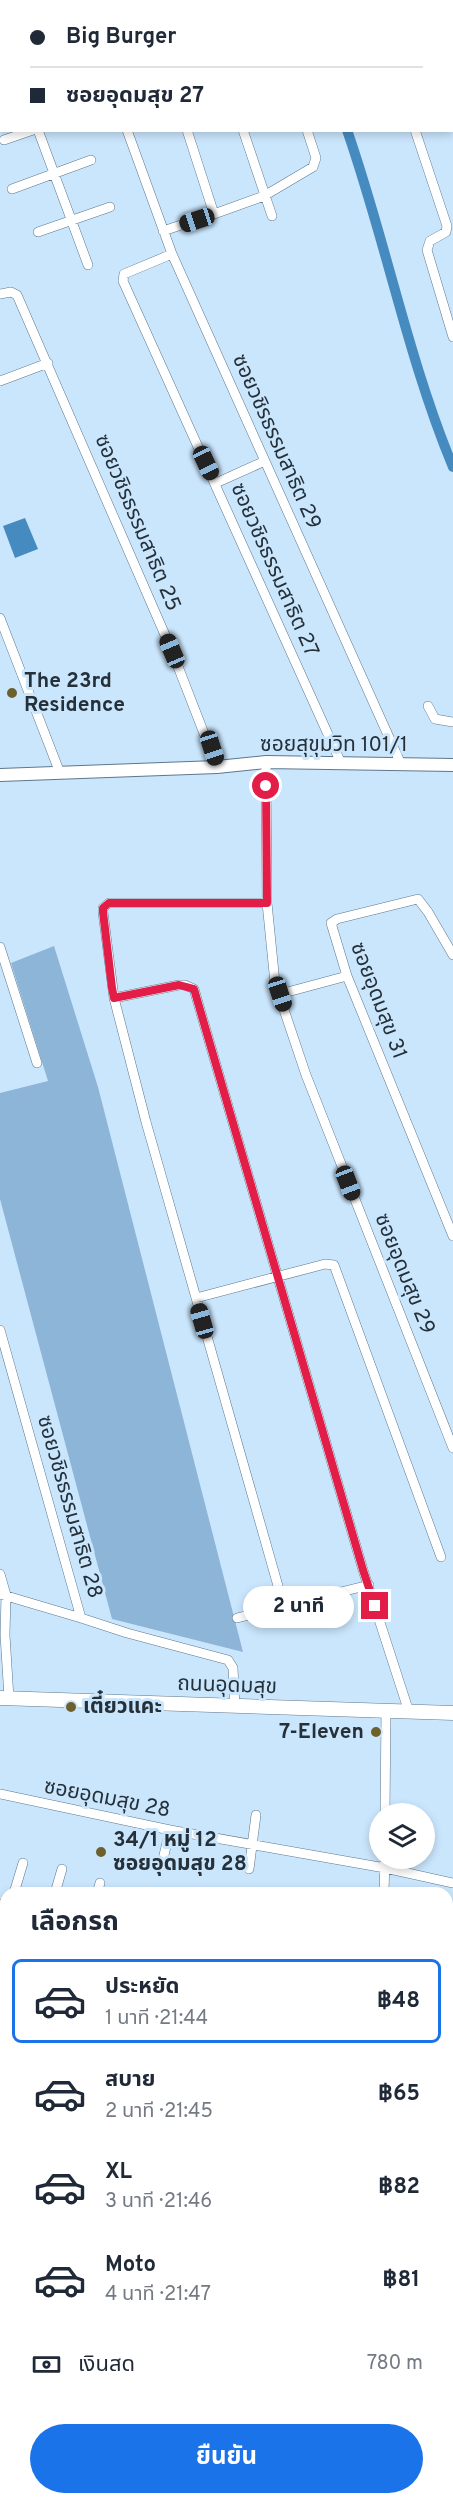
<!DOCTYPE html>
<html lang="th">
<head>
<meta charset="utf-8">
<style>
  :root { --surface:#fff; --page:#f2f2f3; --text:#1f2937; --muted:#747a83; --line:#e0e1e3; --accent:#1a73e8 }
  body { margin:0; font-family:Overpass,"Noto Sans Thai",sans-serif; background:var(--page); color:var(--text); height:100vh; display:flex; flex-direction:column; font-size:22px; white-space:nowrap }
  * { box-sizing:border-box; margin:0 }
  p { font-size:20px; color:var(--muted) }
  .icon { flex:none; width:33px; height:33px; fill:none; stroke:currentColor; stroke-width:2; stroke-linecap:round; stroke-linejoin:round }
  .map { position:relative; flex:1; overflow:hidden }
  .sheet { position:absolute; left:0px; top:1887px; width:453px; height:618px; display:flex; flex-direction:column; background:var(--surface); border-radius:18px 18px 0 0; box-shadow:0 3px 9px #0003 }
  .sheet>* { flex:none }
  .banner { position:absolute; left:0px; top:0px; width:453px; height:132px; box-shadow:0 3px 9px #0003; display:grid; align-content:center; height:132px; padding:0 30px; background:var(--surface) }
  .fabs { position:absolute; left:369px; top:1803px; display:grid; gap:12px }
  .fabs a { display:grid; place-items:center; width:66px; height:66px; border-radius:50%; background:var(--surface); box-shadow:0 3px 9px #0003; font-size:30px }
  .end { position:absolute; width:27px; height:27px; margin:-14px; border:8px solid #e11d48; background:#fff; box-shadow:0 0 0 3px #fff }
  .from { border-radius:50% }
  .bubble { position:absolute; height:42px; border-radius:21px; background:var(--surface); box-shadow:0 3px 9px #0003; font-size:20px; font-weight:700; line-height:42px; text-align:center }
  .car { position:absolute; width:18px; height:36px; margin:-18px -9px; border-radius:8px; box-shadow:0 0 4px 2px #0007; background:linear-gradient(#222 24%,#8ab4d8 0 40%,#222 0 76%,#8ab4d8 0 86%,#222 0) }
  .banner b { display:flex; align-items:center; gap:21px; height:57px; font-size:22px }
  .banner b+b { border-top:2px solid var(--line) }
  .banner i { width:15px; height:15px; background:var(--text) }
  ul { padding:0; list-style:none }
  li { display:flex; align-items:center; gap:18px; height:84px; margin:0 12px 9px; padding:0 18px; border:3px solid transparent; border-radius:9px }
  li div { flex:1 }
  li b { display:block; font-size:22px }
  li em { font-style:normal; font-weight:700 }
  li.active { border-color:var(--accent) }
  li>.icon { width:54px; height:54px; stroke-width:1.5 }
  h2 { padding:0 30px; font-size:27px; line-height:72px }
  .pay { display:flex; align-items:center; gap:15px; height:66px; padding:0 30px; font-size:22px }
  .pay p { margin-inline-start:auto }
  .primary-button { display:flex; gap:12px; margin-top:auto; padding:12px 30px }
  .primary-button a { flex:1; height:69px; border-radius:36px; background:var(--accent); color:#fff; font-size:24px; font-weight:700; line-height:69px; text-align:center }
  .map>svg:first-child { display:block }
  .green { fill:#8db5d7 }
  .water { fill:#468bc0 }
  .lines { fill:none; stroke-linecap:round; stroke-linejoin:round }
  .canal { stroke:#468bc0; stroke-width:10 }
  .minor-casing { stroke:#5e778c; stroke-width:10 }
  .tertiary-casing { stroke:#5e778c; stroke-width:14 }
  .secondary-casing { stroke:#5e778c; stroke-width:15 }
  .minor { stroke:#fff; stroke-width:9 }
  .tertiary { stroke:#fff; stroke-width:12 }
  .secondary { stroke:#fff; stroke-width:14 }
  .route { stroke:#e11d48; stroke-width:8 }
  .poi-dot { fill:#6e602d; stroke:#cae6fd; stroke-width:2 }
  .labels { text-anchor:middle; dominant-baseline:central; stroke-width:6; stroke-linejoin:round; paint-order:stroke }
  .street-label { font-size:21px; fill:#253039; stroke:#cae6fd }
  .poi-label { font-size:21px; font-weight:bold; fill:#253039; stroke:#cae6fd; text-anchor:start }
</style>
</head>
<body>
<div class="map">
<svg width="453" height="2505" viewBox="0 0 453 2505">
  <rect width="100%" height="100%" fill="#cae6fd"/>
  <!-- green -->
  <path class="green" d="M 54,946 L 98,1087 L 243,1652 L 112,1619 L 0,1199 L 0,1093 L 48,1081 L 11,963 Z"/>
  <!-- water -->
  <path class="water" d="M 25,518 L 38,549 L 15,558 L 3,526 Z"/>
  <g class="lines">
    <!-- canal -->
    <path class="canal" d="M 302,0 L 303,2
      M 347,130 C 386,242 408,359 453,467
      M 45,2505 L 50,2499"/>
    <defs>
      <path id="minor" d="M 80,0 L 81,2
        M 202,0 L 202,2
        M 266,0 L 267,2
        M 375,0 L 376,2
        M 416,0 L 417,2
        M 150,2 L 154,0
        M 0,22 L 2,26
        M 0,91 L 2,90
        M 452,109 L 453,114
        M 38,130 L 88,265
        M 127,130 L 172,254 L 401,764
        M 187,130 L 214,214 L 264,196 L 313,167 L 316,158 L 307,130
        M 243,130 L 272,216
        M 415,130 L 447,226 L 446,232 L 430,241 L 427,250 L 453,337
        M 4,140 L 33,130
        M 12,189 L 91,160
        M 163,231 L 214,214
        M 38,232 L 110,207
        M 172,254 L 124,274 L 123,281 L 341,763
        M 0,294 L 11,292 L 17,295 L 172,651 L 217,767
        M 0,381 L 48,363
        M 216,483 L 265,461
        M 0,618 L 60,773
        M 428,706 L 435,719 L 453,722
        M 266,762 L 267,903 L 275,983 L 306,1075 L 453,1448
        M 267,903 L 109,903 L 103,908 L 103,912 L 114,998 L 146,1122 L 284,1607
        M 0,947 L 37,1063
        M 453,955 L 428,912 L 418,899 L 337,919 L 331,923 L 347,976 L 453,1236
        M 280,994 L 347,976
        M 114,998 L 179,985 L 185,985 L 194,989 L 363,1570 L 409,1712
        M 196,1298 L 325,1264 L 334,1265 L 441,1557
        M 0,1330 L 81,1618 L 0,1594
        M 0,1574 L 6,1595 L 5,1635 L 9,1698
        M 81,1618 L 127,1633 L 228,1660 L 233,1668 L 235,1707
        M 237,1618 L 369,1585
        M 0,1794 L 170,1830 L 385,1868 L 453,1883
        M 385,1814 L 386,1711
        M 164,1855 L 170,1830
        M 249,1869 L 256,1815
        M 14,1893 L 23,1863
        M 55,1893 L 62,1869
        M 97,1893 L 100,1883
        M 384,1893 L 385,1858
        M 0,1904 L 6,1906
        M 0,1970 L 6,1972
        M 447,2024 L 453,2024
        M 0,2061 L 6,2048
        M 0,2106 L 6,2110
        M 0,2186 L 6,2189
        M 0,2231 L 6,2234
        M 447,2252 L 453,2249
        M 0,2277 L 6,2280
        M 0,2323 L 6,2326
        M 447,2340 L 453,2336
        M 0,2368 L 6,2371
        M 447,2401 L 453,2411
        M 0,2409 L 6,2411
        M 0,2486 L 6,2478
        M 159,2499 L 165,2505
        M 211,2499 L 217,2505
        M 369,2499 L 373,2505
        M 125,2505 L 129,2499
        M 426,2505 L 430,2502"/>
      <path id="tertiary" d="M 0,775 L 217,767 L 266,762 L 453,765"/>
      <path id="secondary" d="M 0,1698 L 453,1713"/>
    </defs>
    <!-- minor casing -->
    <use href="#minor" class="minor-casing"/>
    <!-- tertiary casing -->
    <use href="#tertiary" class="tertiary-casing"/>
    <!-- secondary casing -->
    <use href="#secondary" class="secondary-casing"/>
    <!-- minor -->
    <use href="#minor" class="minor"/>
    <!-- tertiary -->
    <use href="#tertiary" class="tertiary"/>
    <!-- secondary -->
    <use href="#secondary" class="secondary"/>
  </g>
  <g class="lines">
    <!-- route -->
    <path class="route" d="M 266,786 L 267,903 L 109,903 L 103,908 L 103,912 L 112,988 L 114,998 L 179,985 L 194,989 L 363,1570 L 375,1606"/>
  </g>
  <!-- markers -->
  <g class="poi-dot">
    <circle cx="12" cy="693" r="6"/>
    <circle cx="71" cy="1707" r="6"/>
    <circle cx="376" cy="1732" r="6"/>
    <circle cx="101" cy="1852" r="6"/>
  </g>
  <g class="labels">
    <!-- street labels -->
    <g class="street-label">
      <text transform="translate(276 442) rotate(66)">ซอยวชิรธรรมสาธิต 29</text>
      <text transform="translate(137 523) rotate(67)">ซอยวชิรธรรมสาธิต 25</text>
      <text transform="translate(274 570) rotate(66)">ซอยวชิรธรรมสาธิต 27</text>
      <text x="334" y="745">ซอยสุขุมวิท 101/1</text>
      <text transform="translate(378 1001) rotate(69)">ซอยอุดมสุข 31</text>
      <text transform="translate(404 1274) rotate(68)">ซอยอุดมสุข 29</text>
      <text transform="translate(69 1507) rotate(74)">ซอยวชิรธรรมสาธิต 28</text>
      <text transform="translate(227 1686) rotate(2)">ถนนอุดมสุข</text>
      <text transform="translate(107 1799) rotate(11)">ซอยอุดมสุข 28</text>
    </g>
    <!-- poi labels -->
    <g class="poi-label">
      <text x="24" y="681">The 23rd<tspan x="24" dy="24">Residence</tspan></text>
      <text x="83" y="1707">เตี๋ยวแคะ</text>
      <text x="364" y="1732" text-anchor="end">7-Eleven</text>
      <text x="113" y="1840">34/1 หมู่ 12<tspan x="113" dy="24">ซอยอุดมสุข 28</tspan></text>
    </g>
  </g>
</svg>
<div class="fabs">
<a><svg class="icon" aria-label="layers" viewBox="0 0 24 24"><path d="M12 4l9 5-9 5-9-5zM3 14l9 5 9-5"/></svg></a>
</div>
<i class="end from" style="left:266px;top:786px"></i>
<i class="end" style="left:375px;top:1606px"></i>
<div class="bubble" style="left:243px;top:1586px;width:111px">2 นาที</div>
<i class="car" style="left:197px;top:220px;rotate:252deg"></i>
<i class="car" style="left:206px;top:463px;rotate:155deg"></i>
<i class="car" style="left:172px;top:651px;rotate:337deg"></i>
<i class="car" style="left:212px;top:748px;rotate:162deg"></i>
<i class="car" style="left:280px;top:994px;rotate:162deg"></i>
<i class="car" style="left:348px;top:1183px;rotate:159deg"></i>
<i class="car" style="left:202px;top:1321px;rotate:344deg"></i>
<div class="banner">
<b><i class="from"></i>Big Burger</b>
<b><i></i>ซอยอุดมสุข 27</b>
</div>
<section class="sheet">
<h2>เลือกรถ</h2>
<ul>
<li class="active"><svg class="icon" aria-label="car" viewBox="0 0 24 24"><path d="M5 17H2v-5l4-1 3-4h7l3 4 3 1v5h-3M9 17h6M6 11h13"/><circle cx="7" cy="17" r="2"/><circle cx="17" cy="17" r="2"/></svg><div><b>ประหยัด</b><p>1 นาที · 21:44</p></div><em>฿48</em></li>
<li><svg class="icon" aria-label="car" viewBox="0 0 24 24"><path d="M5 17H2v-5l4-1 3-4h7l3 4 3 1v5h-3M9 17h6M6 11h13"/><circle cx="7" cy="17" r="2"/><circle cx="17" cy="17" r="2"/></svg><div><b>สบาย</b><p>2 นาที · 21:45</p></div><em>฿65</em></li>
<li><svg class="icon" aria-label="car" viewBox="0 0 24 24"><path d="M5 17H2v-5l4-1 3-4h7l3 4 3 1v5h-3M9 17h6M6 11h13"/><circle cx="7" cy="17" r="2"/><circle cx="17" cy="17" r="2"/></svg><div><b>XL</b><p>3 นาที · 21:46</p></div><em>฿82</em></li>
<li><svg class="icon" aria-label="car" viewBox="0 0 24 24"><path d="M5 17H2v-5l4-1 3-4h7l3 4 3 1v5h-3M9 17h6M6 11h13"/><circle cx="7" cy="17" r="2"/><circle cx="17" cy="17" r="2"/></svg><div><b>Moto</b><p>4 นาที · 21:47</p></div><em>฿81</em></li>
</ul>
<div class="pay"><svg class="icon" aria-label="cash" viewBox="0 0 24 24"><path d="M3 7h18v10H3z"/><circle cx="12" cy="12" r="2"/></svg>เงินสด<p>780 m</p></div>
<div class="primary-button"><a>ยืนยัน</a></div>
</section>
</div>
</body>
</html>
